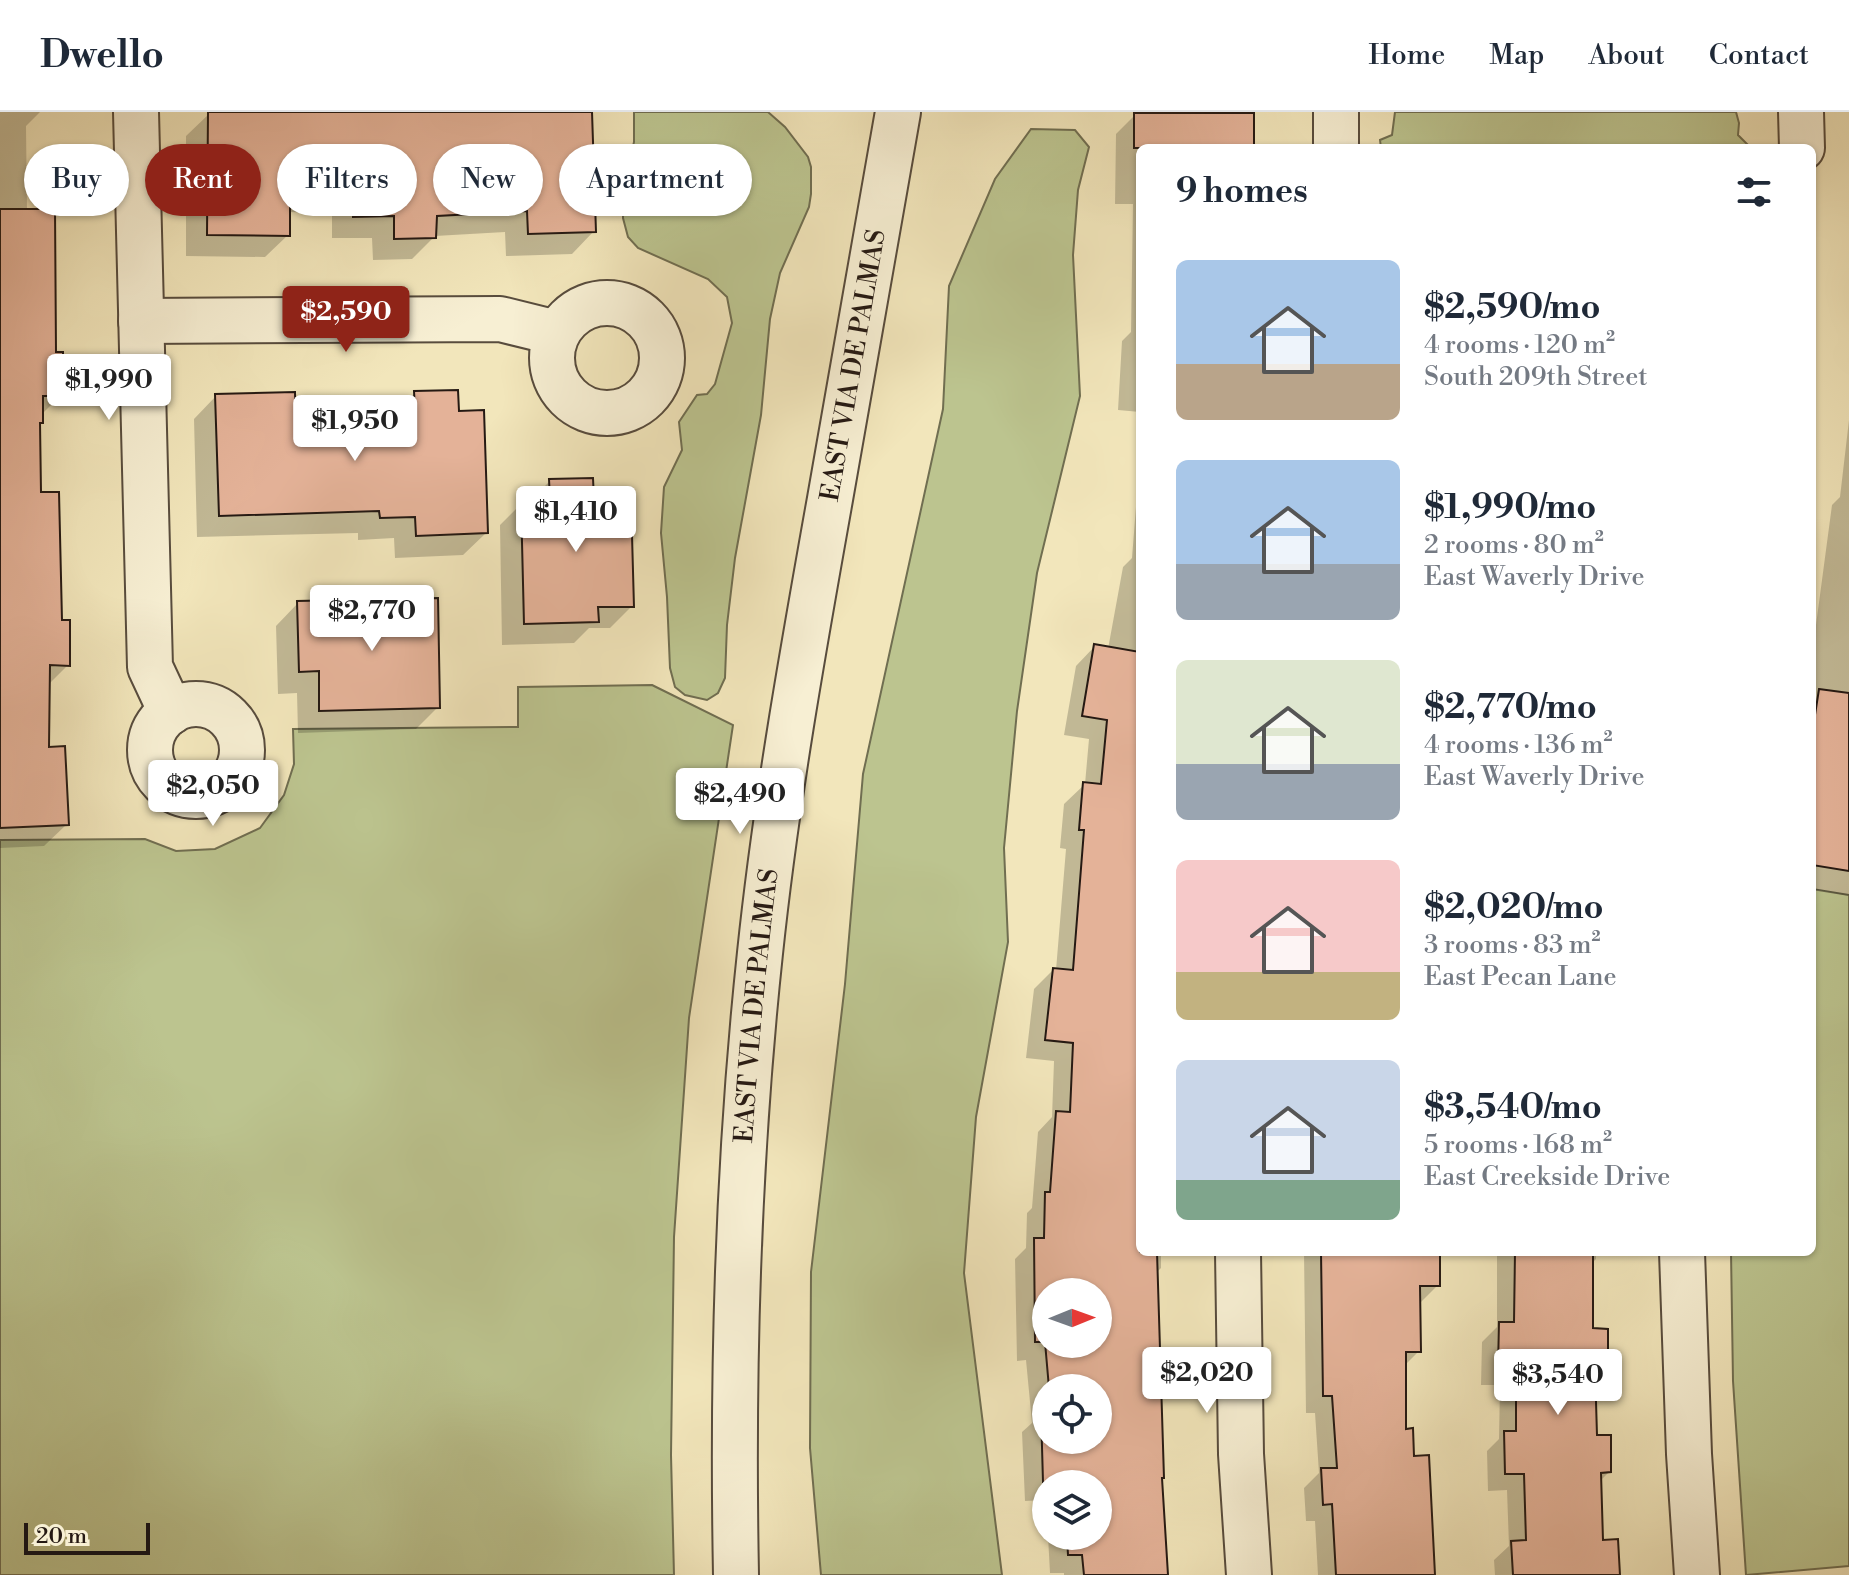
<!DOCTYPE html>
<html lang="en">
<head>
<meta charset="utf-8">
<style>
  :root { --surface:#fff; --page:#f6f6f7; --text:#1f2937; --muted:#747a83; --line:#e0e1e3; --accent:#8f2418 }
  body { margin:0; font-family:"Libre Bodoni",serif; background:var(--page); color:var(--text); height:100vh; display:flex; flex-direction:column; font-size:30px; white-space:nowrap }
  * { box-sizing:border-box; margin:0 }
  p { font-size:26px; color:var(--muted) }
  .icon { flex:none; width:44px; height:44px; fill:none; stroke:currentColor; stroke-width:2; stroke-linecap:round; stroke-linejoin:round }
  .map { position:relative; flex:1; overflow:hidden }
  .side { position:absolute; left:1136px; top:32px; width:680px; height:1112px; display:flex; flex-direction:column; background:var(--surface); border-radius:12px; box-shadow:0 2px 6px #0004 }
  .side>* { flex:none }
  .hud { position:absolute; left:24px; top:32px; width:760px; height:72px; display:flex; gap:16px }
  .needle { width:52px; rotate:89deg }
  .buttons { position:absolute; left:1032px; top:1166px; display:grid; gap:16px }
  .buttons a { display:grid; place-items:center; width:80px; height:80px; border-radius:50%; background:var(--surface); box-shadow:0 2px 6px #0004; font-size:40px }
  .scale { position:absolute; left:24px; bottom:20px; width:126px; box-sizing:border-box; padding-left:8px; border:4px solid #251913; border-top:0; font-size:22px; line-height:28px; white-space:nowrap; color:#251913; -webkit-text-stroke:6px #f7efd3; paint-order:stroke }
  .price { position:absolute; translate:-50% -68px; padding:0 18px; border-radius:8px; background:#fff; color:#222; font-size:26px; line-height:52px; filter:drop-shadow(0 2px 4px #0008) }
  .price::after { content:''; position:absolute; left:50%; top:48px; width:24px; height:18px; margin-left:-12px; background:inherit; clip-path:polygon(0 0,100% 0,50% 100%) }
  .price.current { background:var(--accent); color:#fff }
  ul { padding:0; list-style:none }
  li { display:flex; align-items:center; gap:24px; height:200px; padding:0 40px }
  li span { display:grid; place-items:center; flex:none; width:224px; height:160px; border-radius:12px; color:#555 }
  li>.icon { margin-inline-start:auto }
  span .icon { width:96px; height:96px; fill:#fffc; stroke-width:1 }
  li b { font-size:34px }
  h2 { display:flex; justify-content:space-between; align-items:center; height:96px; padding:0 40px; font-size:34px }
  .tag { padding:0 28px; border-radius:36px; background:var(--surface); box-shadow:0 2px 6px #0004; font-size:28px; line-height:72px }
  .tag.current { background:var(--accent); color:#fff }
  header { display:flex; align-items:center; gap:48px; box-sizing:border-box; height:112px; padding:0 40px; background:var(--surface); border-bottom:2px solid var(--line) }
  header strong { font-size:38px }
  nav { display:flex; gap:44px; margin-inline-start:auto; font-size:28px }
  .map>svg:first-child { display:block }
  .green { fill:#bcc48f; stroke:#706e51; stroke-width:2 }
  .shadow { fill:#0003; fill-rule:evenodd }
  .building { fill:#e4b298; stroke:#251913; stroke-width:2; fill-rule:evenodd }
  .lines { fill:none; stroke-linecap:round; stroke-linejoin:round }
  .minor-casing { stroke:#584c3d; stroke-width:48 }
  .minor { stroke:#f7efd3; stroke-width:44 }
  .labels { text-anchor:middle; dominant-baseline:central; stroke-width:6; stroke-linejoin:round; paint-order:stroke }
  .street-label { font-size:26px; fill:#251913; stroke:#f7efd3 }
</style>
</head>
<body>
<header>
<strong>Dwello</strong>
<nav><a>Home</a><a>Map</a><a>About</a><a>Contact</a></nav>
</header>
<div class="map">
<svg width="1849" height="1463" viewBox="0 0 1849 1463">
  <rect width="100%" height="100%" fill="#f2e6bb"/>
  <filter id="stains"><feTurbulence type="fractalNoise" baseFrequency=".0025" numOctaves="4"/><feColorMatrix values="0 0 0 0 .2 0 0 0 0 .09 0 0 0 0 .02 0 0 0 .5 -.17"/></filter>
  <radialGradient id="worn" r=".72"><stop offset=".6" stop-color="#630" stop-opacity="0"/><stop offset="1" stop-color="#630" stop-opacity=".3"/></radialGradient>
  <!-- green -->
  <path class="green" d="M634,0H768L785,15L808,45L811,55V82L809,95L780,161L770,207L761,303L735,446L727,513L725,566L718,581L707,588L685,583L675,575L670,556L667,485L661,421L664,375L682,338L679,310L697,283L707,282L715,272L732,211L727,185L708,167L638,136L628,125L623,106V76L634,30Z
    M1395,0H1736L1739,11L1738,23L1751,36H1381L1380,28L1392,23Z
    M1031,17L1075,18L1089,35L1078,78L1073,143L1080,284L1037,461L1017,599L1004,736L1008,830L976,1005L964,1161L1002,1463H821L810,1336L811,1160L845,872L863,662L943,297L949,174L995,67Z
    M652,573L733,613L689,906L674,1125L671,1343L674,1463H0V728L145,727L176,739L215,737L260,716L284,683L294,652L293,617L518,615V575Z
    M1812,777L1849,783V1454L1746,1463L1733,1269L1731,1140H1812Z"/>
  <!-- shadow -->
  <path class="shadow" d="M0,0H40L26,14L27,99L61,283L41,303L38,313L39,382L68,553L48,573L47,637L67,712L44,734L0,736Z
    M353,0H590L594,119L572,142L506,144L505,120L435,124L412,147L373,148L372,126H332V101L288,100V123L265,145L186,144V24L209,2Z
    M1135,3L1252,36H1140V300L1118,298L1122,229L1131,220L1133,92H1115L1116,22Z
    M415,281L457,301L486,421L463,443L395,446L394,426L358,428V421L197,425L194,307L216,284L294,324L355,323L377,301H396Z
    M1849,308V784L1812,777V543L1832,393L1840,385Z
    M1140,344V1140H1161V1156L1156,1161L1160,1367L1166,1463H1064V1461H1050L1048,1424H1098V1372H1046V1394V1388L1025,1389L1022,1320L1032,1311L1026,1248L1017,1249L1015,1147L1026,1136L1027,1101L1032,1096L1038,1020L1052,1005L1054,949L1026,946L1034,877L1053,858H1056L1066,737L1060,736L1064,692L1085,672L1089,627L1064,623L1076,554L1095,534L1108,537L1123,455L1132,446ZM1046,1180H1098V1232H1046ZM1046,1276H1098V1328H1046Z
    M550,369L632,494L610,516H589L574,531L502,533L500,413L522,391H528Z
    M298,491L438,595L416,617L298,621L297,581L278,582L276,514Z
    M1304,1140H1438V1173L1420,1191L1419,1239L1404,1254V1319L1412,1346L1433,1463H1318L1315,1409H1306L1304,1376L1319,1361L1315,1301H1306Z
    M1497,1140H1596V1147L1591,1152V1218L1606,1255L1594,1268L1595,1325L1609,1360L1599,1370L1601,1430L1618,1463H1495L1494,1448L1509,1434L1507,1378L1488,1379L1487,1339L1499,1327L1500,1273H1481L1482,1230L1497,1215Z"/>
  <!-- building -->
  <path class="building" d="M208,0H592L596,120L528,122L527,99L437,104L436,126L394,127V104L353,105V79L290,78V124L207,123Z
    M1134,1H1254V36H1134Z
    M0,97H55L56,240H63V284H43V311H40L41,380H59L62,508H70V554L50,553L49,635L65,634L69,713L0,716Z
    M458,278L459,299L484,298L488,421L416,424L415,405L380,406L379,399L219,404L215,282L295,280L296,322L376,321V299L415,298L414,279Z
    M593,366L594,388L631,387L634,495H598L599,510L524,512L521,389L550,388L549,367Z
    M438,486L440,596L319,599V559L299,560L297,489Z
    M1094,532L1140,540V1140H1157L1164,1366H1162L1168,1463H1084L1082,1443H1068L1067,1424H1098V1372L1043,1370L1041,1299H1046V1328H1098V1276H1049L1045,1230H1035L1034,1126H1044L1045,1080H1050L1056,999L1070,1000L1073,931L1045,928L1053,856L1073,858L1084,718H1079L1083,670L1101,672L1107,608L1082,604ZM1046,1180H1098V1232H1046Z
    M1819,577L1849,581V759L1812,753V622Z
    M1321,1140H1440V1174H1420L1421,1240H1406V1317L1413,1316L1414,1344L1429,1343L1435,1463H1336L1332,1392L1323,1393L1321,1356H1337L1332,1284H1323Z
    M1515,1140H1593V1216L1608,1217V1256H1595L1597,1323H1611V1360L1601,1361L1603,1428L1618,1427L1620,1463H1513L1511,1429L1526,1428L1524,1362H1505L1504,1319H1516V1256H1498L1499,1210H1514Z"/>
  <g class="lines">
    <!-- minor casing -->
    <g class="minor-casing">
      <g id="minor">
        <path d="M136,0L150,555L171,600"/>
        <path d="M1336,0V36"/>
        <path d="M1801,0L1802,36"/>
        <circle cx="607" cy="246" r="55"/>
        <path d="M141,209L500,207L557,221"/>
        <circle cx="196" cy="638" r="46"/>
        <path d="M1238,1140L1241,1342L1249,1463"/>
        <path d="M1682,1140L1689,1342L1697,1463"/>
        <path id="s1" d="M736,1463C732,1256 738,1047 760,841C776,689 803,538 830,387C853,258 875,129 898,0"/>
      </g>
    </g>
    <!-- minor -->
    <use href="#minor" class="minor"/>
  </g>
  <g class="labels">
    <!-- street labels -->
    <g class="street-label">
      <text stroke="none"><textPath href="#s1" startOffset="1218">EAST VIA DE PALMAS</textPath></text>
      <text stroke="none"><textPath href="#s1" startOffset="570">EAST VIA DE PALMAS</textPath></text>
    </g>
  </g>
  <rect width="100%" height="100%" filter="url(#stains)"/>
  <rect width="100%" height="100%" fill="url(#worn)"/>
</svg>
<div class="buttons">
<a><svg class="needle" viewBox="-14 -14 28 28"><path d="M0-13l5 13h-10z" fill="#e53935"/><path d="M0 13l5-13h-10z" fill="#747a83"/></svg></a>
<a><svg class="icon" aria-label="locate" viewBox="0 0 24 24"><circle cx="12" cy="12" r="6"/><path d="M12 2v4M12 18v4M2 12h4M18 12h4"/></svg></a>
<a><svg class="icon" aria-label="layers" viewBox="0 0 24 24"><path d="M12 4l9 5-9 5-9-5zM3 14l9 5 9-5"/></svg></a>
</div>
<div class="scale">20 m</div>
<b class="price current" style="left:346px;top:242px">$2,590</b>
<b class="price" style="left:109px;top:310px">$1,990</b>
<b class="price" style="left:355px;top:351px">$1,950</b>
<b class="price" style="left:576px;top:442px">$1,410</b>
<b class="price" style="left:372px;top:541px">$2,770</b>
<b class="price" style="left:213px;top:716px">$2,050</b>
<b class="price" style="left:740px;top:724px">$2,490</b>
<b class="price" style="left:1207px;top:1303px">$2,020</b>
<b class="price" style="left:1558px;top:1305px">$3,540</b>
<div class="hud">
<a class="tag">Buy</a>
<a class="tag current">Rent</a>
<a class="tag">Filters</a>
<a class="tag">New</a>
<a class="tag">Apartment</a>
</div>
<section class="side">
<h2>9 homes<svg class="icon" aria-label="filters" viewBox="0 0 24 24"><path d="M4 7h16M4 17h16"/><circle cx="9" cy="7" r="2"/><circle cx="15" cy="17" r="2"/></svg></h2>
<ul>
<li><span style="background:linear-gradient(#a9c7e8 65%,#b9a48a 0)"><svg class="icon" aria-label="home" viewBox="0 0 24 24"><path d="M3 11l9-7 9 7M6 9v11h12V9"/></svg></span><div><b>$2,590/mo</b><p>4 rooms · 120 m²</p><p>South 209th Street</p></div></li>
<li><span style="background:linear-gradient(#a9c7e8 65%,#9aa5b1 0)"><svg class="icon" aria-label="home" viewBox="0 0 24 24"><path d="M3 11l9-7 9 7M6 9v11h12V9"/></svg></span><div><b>$1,990/mo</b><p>2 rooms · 80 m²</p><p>East Waverly Drive</p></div></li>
<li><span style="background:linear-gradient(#dfe7d0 65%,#9aa5b1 0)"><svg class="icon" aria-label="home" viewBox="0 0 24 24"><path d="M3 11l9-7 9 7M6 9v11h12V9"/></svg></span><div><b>$2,770/mo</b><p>4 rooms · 136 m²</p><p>East Waverly Drive</p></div></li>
<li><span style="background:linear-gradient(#f6c9c9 70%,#c2b280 0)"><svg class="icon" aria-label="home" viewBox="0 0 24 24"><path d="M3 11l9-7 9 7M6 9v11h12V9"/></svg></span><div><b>$2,020/mo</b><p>3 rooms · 83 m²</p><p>East Pecan Lane</p></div></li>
<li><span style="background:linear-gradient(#c9d6e8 75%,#7fa58c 0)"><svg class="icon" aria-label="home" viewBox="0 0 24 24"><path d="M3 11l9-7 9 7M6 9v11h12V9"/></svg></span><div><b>$3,540/mo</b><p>5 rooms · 168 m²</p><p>East Creekside Drive</p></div></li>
</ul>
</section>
</div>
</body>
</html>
